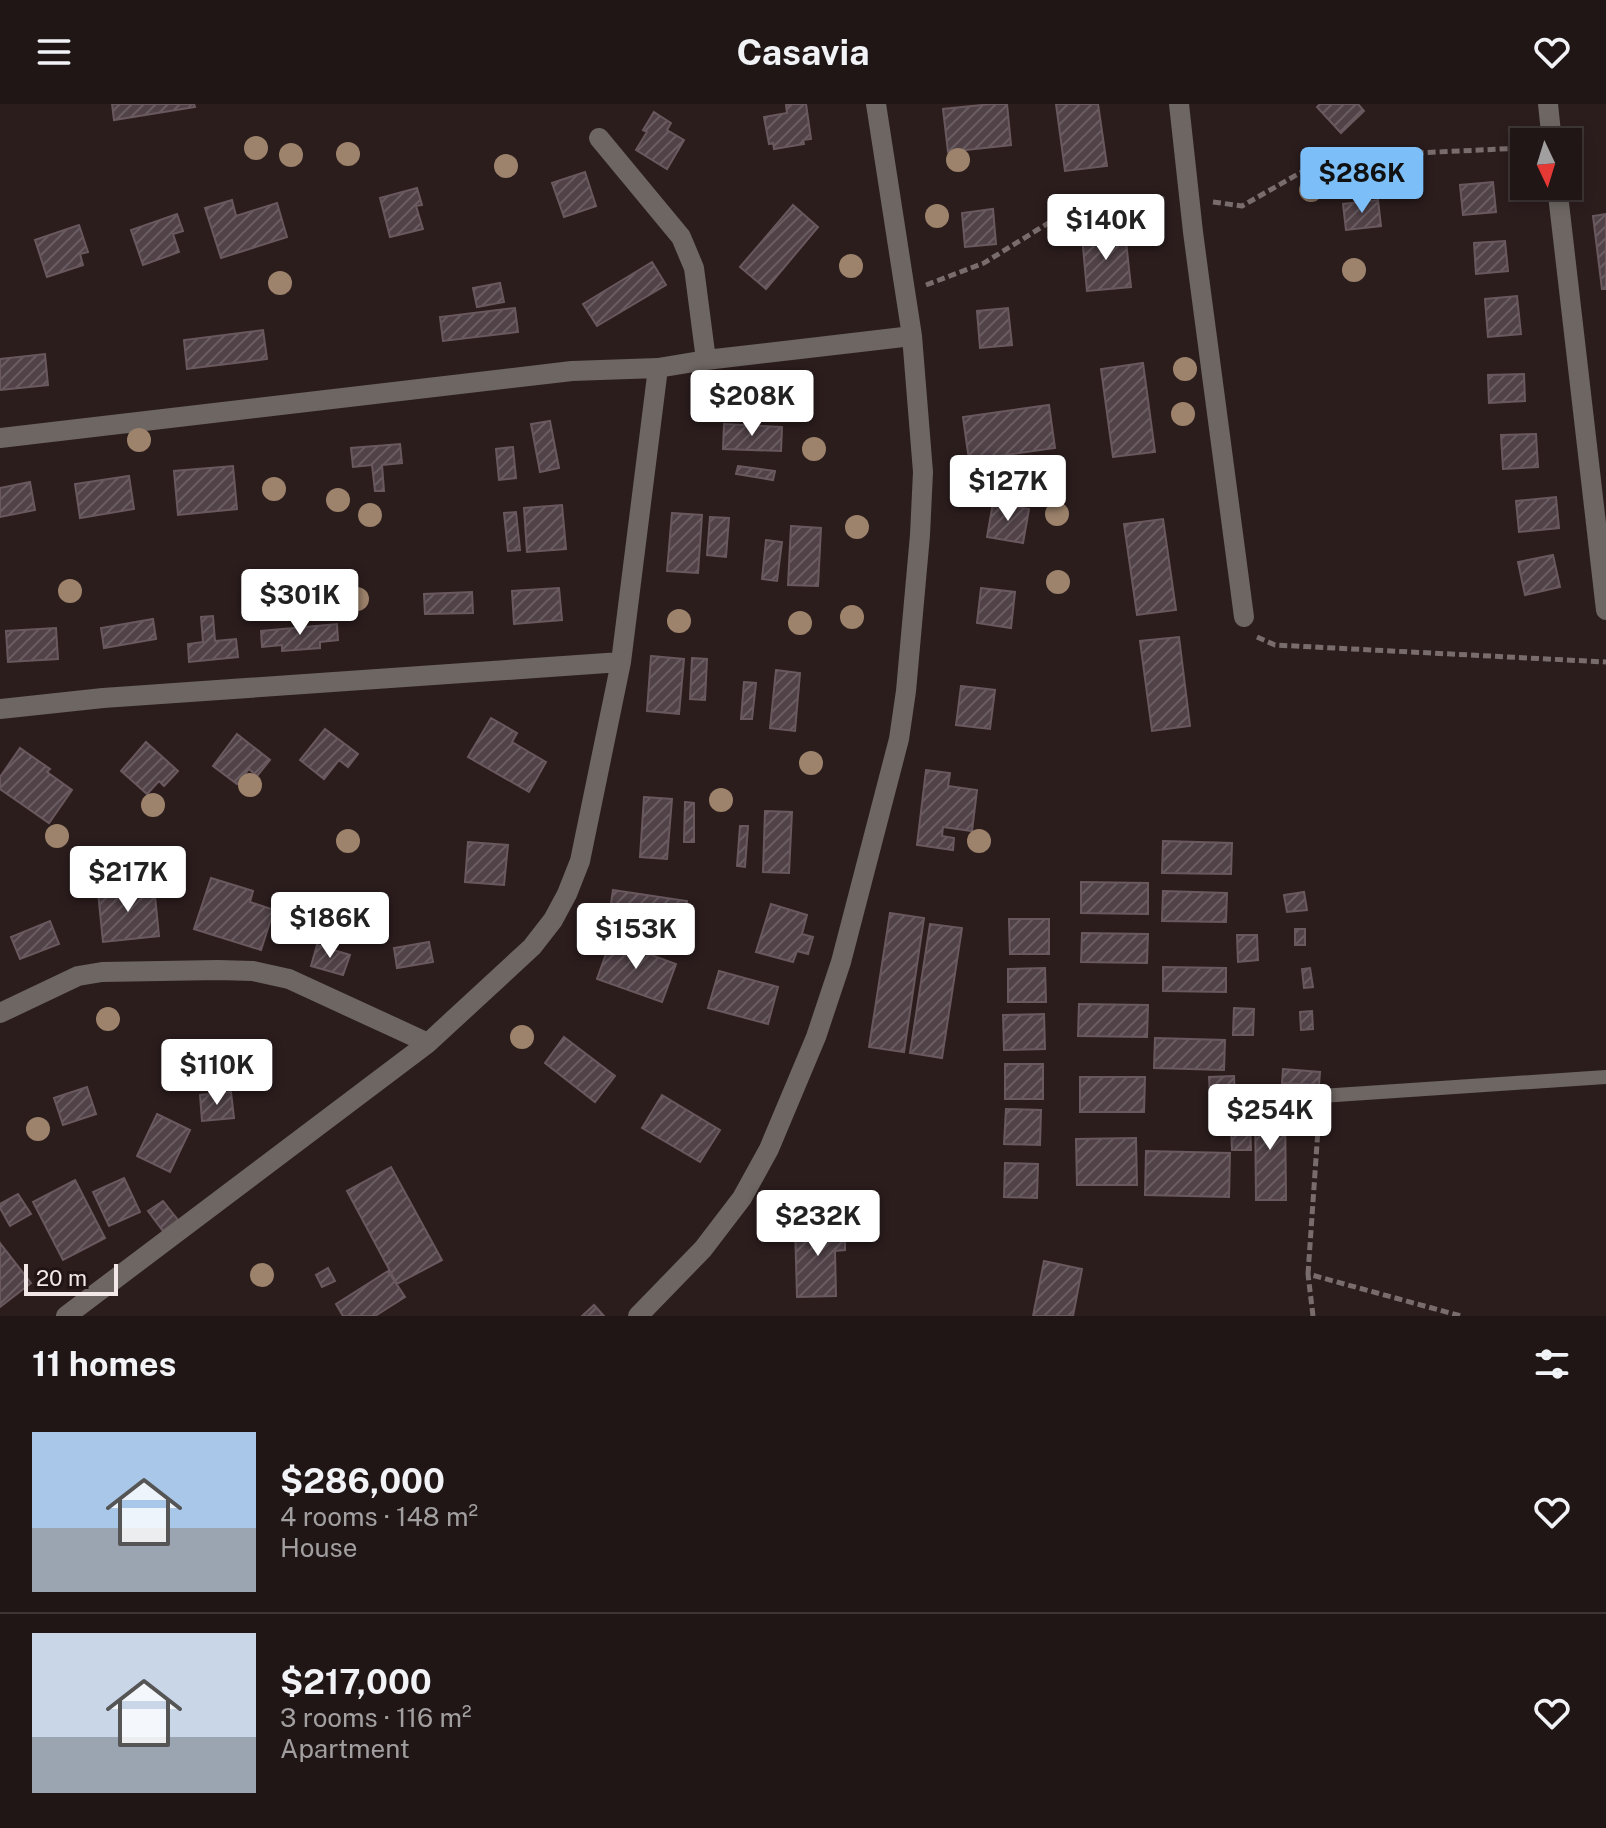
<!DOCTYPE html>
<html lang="en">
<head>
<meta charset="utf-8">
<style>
  :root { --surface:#211616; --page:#291f1f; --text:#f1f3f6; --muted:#a29fa1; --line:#3e3535; --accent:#7bbef8 }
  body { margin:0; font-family:"Public Sans",sans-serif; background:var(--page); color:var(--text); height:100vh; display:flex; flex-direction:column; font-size:30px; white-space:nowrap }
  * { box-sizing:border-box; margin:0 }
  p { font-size:26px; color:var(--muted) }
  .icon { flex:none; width:44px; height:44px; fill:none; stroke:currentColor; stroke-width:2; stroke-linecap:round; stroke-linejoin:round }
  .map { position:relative; height:1212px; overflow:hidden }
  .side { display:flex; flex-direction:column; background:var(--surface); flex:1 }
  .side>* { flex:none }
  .needle { width:52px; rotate:176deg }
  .controls { position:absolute; left:1510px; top:24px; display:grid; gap:16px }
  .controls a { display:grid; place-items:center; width:72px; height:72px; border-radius:0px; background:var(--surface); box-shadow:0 4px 12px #0003,0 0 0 2px var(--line); font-size:40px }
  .scale { position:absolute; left:24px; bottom:20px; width:94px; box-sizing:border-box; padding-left:8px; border:4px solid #f2e8e8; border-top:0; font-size:22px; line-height:28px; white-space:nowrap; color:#f2e8e8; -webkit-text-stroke:6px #221414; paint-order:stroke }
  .price { position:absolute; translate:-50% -68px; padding:0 18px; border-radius:8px; background:#fff; color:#222; font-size:26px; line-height:52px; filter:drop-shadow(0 2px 4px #0008) }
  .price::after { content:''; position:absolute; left:50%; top:48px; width:24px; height:18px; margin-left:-12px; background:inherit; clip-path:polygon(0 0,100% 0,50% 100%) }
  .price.selected { background:var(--accent); color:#111 }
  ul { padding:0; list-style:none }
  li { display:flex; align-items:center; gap:24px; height:200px; padding:0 32px }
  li+li { border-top:2px solid var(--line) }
  li span { display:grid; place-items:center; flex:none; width:224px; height:160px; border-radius:0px; color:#555 }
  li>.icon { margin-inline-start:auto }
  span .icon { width:96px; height:96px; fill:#fffc; stroke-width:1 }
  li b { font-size:34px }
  h2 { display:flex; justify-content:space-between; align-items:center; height:96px; padding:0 32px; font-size:34px }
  header { display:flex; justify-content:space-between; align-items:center; height:104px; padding:0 32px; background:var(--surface); font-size:36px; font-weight:700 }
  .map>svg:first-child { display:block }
  .building { fill:url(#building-hatch); stroke:#69595f; stroke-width:2 }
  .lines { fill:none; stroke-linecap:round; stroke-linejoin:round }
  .path { stroke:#796c6c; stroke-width:5; stroke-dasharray:8 4; stroke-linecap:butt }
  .service { stroke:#6d6663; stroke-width:14 }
  .minor { stroke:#6d6663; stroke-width:20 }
  .tree { fill:#9d836c }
</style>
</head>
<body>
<header><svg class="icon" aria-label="menu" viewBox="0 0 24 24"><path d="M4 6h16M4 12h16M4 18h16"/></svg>Casavia<svg class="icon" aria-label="heart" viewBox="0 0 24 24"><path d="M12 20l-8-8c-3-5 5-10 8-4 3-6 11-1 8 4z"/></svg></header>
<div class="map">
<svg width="1606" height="1212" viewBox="0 0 1606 1212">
  <defs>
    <pattern id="building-hatch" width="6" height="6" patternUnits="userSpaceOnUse" patternTransform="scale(2)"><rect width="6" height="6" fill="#514248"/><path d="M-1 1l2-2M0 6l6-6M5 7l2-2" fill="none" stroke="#6a5d62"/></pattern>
  </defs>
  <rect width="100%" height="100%" fill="#2c1d1d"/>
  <!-- building -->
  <path class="building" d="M112,0H194L195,3L114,16Z
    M794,0H806L811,35L803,36L804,40L774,45L773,39L769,40L764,13L787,9L786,1Z
    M992,0H1007L1011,41L948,48L943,5Z
    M1056,0H1098L1107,62L1065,67Z
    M1320,0H1358L1364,7L1341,29L1317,3Z
    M654,8L671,19L667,26L684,36L667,65L636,46L647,28L643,26Z
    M585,68L596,102L564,113L552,79Z
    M1493,78L1496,108L1463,111L1460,81Z
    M417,84L422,101L416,102L423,125L390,133L380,94Z
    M232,96L236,112L277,99L287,133L221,154L205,104Z
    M1378,96L1381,122L1346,126L1343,100Z
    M793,101L818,123L766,185L740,163Z
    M993,105L996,140L965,143L962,109Z
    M177,110L183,127L173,130L179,148L143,161L131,126Z
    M1606,110V185H1602L1593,112Z
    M79,121L88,148L80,150L83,161L47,173L35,136Z
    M1125,128L1131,183L1087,187L1082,132Z
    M1505,137L1508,167L1476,170L1474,139Z
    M652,158L666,181L597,222L583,200Z
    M500,179L504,198L477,203L473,184Z
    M1517,192L1521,230L1488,233L1485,195Z
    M515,204L518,228L443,237L440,213Z
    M1008,204L1012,241L980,244L977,207Z
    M263,226L267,255L187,265L184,236Z
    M45,250L48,281L0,286V255Z
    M1143,259L1155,348L1113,353L1101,265Z
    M1524,270L1525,297L1489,299L1488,271Z
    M1049,301L1055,344L969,356L963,313Z
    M550,317L559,364L540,368L531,320Z
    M724,320L782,323L781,347L723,345Z
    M1536,330L1538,363L1503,365L1501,331Z
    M400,340L402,359L382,361L384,387H375L372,361L353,363L351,344Z
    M513,343L516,374L499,376L496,345Z
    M233,362L237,405L178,411L174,367Z
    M738,362L775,367L773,376L736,370Z
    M129,372L134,405L80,414L75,380Z
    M30,378L35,406L0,413V384Z
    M1556,393L1559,424L1519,428L1516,397Z
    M993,399L1029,405L1023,439L987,433Z
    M562,401L566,445L527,448L524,404Z
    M516,408L520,446L508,447L504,409Z
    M672,409L702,411L698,469L667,467Z
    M710,413L729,414L726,453L707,451Z
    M1163,415L1176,506L1137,511L1124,420Z
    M791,422L821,424L818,482L788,481Z
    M766,436L782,438L777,477L762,475Z
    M1553,451L1560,483L1525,491L1518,458Z
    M559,484L562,516L514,520L512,487Z
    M981,484L1015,488L1011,524L977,519Z
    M317,485L318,497L276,501V488Z
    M472,488L473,509L425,510L424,490Z
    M213,512L215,537L236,535L238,553L189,558L188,540L203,538L201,513Z
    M153,515L156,535L104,544L101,524Z
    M337,520L338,536L320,538V544L282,547V541L262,543L261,527Z
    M56,524L58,555L8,558L6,527Z
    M1179,533L1190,622L1152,627L1140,537Z
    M651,552L684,555L679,610L647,607Z
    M692,554L707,555L705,596L690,595Z
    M776,566L800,569L795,627L770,624Z
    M744,578L756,579L752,615H741Z
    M961,582L995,586L990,625L956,621Z
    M491,614L517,629L512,638L546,658L529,688L468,653Z
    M325,625L358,650L348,663L339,656L324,675L300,656Z
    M237,630L270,656L257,672L249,665L237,680L213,662Z
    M146,638L178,667L164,682L159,677L147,690L121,667Z
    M20,644L50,665L47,668L72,686L49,719L0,685V673Z
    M926,666L950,669L948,682L977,686L972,727L943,723L942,732L954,734L953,746L917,741Z
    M644,693L672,695L667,755L640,753Z
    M685,698L694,699V738H684Z
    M765,707L792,708L789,769L763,768Z
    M740,722H748L745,763L737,762Z
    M1163,737L1232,739L1231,770L1162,769Z
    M468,738L508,741L504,781L465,778Z
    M211,774L253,787L250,798L274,806L261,846L194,825Z
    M1081,778L1148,779V810L1081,809Z
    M154,782L159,832L103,838L98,788Z
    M613,786L687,797L682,830L608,819Z
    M1163,787L1227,789L1226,818L1162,817Z
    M1304,788L1307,806L1287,808L1284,791Z
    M771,800L807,811L802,830L813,833L808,850L797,847L793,858L756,848Z
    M890,809L924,814L904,948L869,943Z
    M1009,815H1049V850H1010Z
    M50,817L59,840L20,855L11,833Z
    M930,820L962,824L942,954L910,949Z
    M1295,825H1305V841H1295Z
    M1082,829L1148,830L1147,859L1081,858Z
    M1237,831H1257L1258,856L1238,858Z
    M611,836L676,860L662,898L597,875Z
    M429,838L433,858L397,864L394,844Z
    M317,841L350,851L343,871L311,862Z
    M1163,863L1226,864V888L1163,887Z
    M1045,864L1046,898H1008V865Z
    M1310,864L1313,883L1304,884L1302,865Z
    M719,867L778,883L768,920L708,904Z
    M1079,900L1148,901L1147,933L1078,932Z
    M1234,904L1254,905L1253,931H1233Z
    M1312,907L1313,925L1301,926L1300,908Z
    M1044,910L1045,945L1004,946L1003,911Z
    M564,933L615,972L595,998L545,959Z
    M1155,934L1225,936L1224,966L1154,964Z
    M1005,960H1043V995H1005Z
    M234,961L235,973L207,976L206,964Z
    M1283,965L1320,968L1319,981L1282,979Z
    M1234,972L1235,993L1210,994L1209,973Z
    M1080,973H1145L1144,1008H1080Z
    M87,983L96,1010L63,1021L54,994Z
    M231,988L234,1014L202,1017L200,991Z
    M662,991L720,1026L700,1058L642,1024Z
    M1230,998H1249L1251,1046H1232Z
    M1255,1000H1285L1286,1096H1256Z
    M1006,1005L1041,1006L1040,1041L1004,1040Z
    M157,1010L190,1026L170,1068L137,1052Z
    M1136,1034L1137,1081H1077L1076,1035Z
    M1146,1047L1230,1049L1229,1093L1145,1091Z
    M1005,1059L1038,1060L1037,1094L1004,1093Z
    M391,1063L442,1156L397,1180L347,1087Z
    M124,1074L140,1108L109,1122L93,1088Z
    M75,1076L105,1134L63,1156L33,1098Z
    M18,1090L31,1110L10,1122L0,1104V1100Z
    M163,1097L178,1116L163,1127L148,1107Z
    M845,1120V1146L835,1147L836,1192L797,1193L795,1121Z
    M0,1139L31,1179L0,1203Z
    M1044,1157L1082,1165L1073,1212H1033Z
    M328,1164L335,1177L322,1183L316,1171Z
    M388,1167L405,1193L375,1212H343L336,1200Z
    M594,1201L604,1212H582Z"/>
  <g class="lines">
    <!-- path -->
    <path class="path" d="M1213,98L1242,102L1328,53L1524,44
      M926,181L984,159L1084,97L1167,95
      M1257,533L1275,541L1606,558
      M1308,1170L1319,1011
      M1313,1212L1308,1170L1461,1212"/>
    <!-- service -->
    <path class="service" d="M1321,992L1606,973"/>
    <!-- minor -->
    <path class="minor" d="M1179,0L1193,128L1244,513
      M1548,0L1552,38
      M599,34L681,133L694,164L706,256
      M1557,82L1606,506
      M0,334L572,267L658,264
      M0,605L103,594L621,558
      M0,909L78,872L102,868L218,866L253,867L289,875L428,939
      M66,1212L428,939L532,843L553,816L567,790L580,757L621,558L658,264L706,256L912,232L876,0
      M638,1212L703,1145L742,1094L769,1045L816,933L841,858L899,635L906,587L920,431L923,368L912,232"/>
  </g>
  <!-- trees -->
  <g class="tree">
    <circle cx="256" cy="44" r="12"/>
    <circle cx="348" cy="50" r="12"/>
    <circle cx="291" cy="51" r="12"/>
    <circle cx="958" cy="56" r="12"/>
    <circle cx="506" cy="62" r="12"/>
    <circle cx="1311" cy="86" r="12"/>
    <circle cx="937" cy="112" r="12"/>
    <circle cx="851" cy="162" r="12"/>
    <circle cx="1354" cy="166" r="12"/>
    <circle cx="280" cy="179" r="12"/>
    <circle cx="1185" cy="265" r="12"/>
    <circle cx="1183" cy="310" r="12"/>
    <circle cx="139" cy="336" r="12"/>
    <circle cx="814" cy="345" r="12"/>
    <circle cx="274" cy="385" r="12"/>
    <circle cx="338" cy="396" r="12"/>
    <circle cx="1057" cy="410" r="12"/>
    <circle cx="370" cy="411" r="12"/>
    <circle cx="857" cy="423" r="12"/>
    <circle cx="1058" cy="478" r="12"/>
    <circle cx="70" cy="487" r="12"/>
    <circle cx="357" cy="495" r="12"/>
    <circle cx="852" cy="513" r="12"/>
    <circle cx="679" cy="517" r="12"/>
    <circle cx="800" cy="519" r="12"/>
    <circle cx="811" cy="659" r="12"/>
    <circle cx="250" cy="681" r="12"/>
    <circle cx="721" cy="696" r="12"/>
    <circle cx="153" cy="701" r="12"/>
    <circle cx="57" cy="732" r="12"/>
    <circle cx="348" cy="737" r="12"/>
    <circle cx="979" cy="737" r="12"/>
    <circle cx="108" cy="915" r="12"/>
    <circle cx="522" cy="933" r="12"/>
    <circle cx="38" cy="1025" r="12"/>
    <circle cx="262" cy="1171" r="12"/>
  </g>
</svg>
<div class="controls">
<a><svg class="needle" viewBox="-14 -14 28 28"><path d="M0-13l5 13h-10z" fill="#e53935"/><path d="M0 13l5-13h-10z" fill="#a29fa1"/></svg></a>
</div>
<div class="scale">20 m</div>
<b class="price selected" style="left:1362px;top:111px">$286K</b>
<b class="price" style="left:1106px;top:158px">$140K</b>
<b class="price" style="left:752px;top:334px">$208K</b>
<b class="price" style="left:1008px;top:419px">$127K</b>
<b class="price" style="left:300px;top:533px">$301K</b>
<b class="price" style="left:128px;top:810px">$217K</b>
<b class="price" style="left:330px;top:856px">$186K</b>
<b class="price" style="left:636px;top:867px">$153K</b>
<b class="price" style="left:217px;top:1003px">$110K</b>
<b class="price" style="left:1270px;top:1048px">$254K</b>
<b class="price" style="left:818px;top:1154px">$232K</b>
</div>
<section class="side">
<h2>11 homes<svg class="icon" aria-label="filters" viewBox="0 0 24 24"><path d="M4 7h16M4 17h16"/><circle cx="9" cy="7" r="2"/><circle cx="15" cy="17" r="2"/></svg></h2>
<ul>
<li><span style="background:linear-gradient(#a9c7e8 60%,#9aa5b1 0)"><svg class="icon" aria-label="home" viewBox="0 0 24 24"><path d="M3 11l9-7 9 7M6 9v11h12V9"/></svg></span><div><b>$286,000</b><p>4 rooms · 148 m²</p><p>House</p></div><svg class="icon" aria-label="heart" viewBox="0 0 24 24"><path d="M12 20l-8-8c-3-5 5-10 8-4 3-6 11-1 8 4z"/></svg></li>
<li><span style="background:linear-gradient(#c9d6e8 65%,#9aa5b1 0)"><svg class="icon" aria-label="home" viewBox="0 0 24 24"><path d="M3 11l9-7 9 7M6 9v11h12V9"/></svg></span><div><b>$217,000</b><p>3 rooms · 116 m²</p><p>Apartment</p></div><svg class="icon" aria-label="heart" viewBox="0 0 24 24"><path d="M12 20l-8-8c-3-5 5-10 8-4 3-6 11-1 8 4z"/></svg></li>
</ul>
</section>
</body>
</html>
